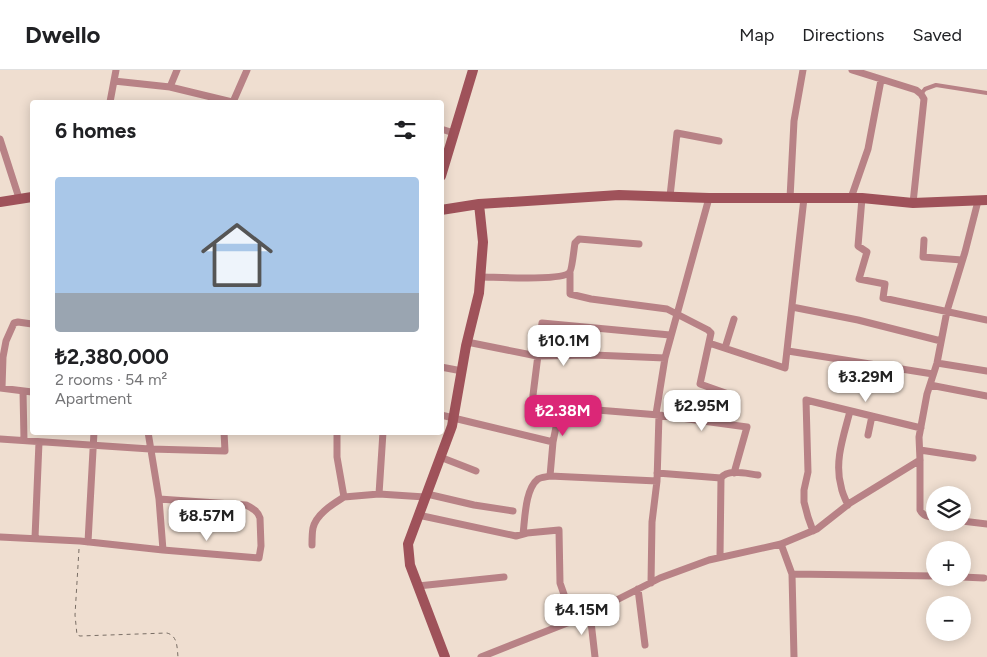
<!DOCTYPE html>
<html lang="en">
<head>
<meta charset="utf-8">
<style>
  :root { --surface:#fff; --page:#f6f6f6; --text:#202124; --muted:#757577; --line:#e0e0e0; --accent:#db2777 }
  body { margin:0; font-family:Figtree,sans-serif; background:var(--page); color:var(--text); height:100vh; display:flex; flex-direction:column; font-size:19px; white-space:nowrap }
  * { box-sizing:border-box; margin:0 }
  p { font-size:16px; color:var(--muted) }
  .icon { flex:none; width:28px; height:28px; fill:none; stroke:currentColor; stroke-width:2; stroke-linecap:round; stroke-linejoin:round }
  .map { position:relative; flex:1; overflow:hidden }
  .sheet { position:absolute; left:30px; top:30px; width:414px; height:335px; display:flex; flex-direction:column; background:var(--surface); border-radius:5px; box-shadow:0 2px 12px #0003 }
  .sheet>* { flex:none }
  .fabs { position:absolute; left:926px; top:416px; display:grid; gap:10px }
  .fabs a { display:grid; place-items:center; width:45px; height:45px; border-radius:50%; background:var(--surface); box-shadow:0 2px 12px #0003; font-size:25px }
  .price { position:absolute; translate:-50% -42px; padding:0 11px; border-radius:10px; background:#fff; color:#222; font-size:16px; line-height:32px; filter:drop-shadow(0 1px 2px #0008) }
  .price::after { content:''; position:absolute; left:50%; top:30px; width:15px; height:11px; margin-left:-8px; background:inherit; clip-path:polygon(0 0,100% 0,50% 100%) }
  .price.current { background:var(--accent); color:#fff }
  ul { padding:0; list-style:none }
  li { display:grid; align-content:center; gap:10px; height:265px; padding:0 25px }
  li span { display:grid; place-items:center; height:155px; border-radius:5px; color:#555 }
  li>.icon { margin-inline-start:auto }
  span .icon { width:90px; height:90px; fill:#fffc; stroke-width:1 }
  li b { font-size:21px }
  h2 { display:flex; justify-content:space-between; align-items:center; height:60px; padding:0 25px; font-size:21px }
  header { display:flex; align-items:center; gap:30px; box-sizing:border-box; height:70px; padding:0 25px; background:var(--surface); border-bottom:1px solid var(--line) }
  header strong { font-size:24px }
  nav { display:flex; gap:28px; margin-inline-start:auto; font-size:18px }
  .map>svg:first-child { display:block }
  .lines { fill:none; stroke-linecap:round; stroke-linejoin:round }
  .path { stroke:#796e65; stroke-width:1; stroke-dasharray:4 4; stroke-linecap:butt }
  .lane { stroke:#b88286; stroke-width:4 }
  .street { stroke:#b88286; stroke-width:7 }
  .secondary { stroke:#9f525a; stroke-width:10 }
</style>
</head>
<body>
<header>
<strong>Dwello</strong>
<nav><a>Map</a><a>Directions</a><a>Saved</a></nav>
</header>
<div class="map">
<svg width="987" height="587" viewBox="0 0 987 587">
  <rect width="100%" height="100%" fill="#efded0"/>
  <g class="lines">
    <!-- path -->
    <path class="path" d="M79,479L75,545L77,565L80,566L167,563C178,566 177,578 178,587"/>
    <!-- lane -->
    <path class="lane" d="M921,24L925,19L936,15L987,23"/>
    <!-- street -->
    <path class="street" d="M852,0L916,20L921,24L924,29L913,133
      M114,11L170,17L232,32
      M170,17L177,0
      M110,32L116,0
      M233,32L247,0
      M441,59L454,63
      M0,69L19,128
      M670,126L677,63L719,71
      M790,128L794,51L803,0
      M851,128L868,79L881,10
      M862,128L858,176L867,182L859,209L885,214L883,228L987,250
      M924,170L923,187L962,190
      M570,203V224L591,229L667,239L708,260L711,263L700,314L734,326
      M480,207C495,207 560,211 569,203C572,201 574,178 575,173L579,169L639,174
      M792,237L858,250L941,271
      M467,272L537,286L593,285L665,288
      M709,273L785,298L804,128
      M725,278L734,249
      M788,281L933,304
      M937,293L987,301
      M441,297L462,301
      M930,315L987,326
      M0,318L32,322
      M2,318L3,287L6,271L14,253L18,252L32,254
      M23,321L24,370
      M560,337L537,336L533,333V325L542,253L670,265
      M656,344L665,288L709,128
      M441,345L553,372L550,406C547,407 541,407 538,409C525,419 525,449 523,464
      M659,345L747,357L734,403
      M868,365L872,346
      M0,369L150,379L225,381L224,362
      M553,372L560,337L659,345L657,411L652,452L651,513
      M920,380L973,388
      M440,387L476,401
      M657,403L721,408C729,398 747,404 758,405
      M550,406L657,411
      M379,424L383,362
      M427,424L474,435L513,441
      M344,427L379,424L425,427
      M159,429L246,435C252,438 258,441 260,448L261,476L259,488L163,480
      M848,435C845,429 842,423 841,416C834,391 844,365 850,341
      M418,445L516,466L527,463L559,460L560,513L573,550
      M935,447C928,447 923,446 920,440V390L919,367L927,324L937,293L947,241L965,182L978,131
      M962,451L987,454
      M813,461L808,447L804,432V420L808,402L806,330L921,358
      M0,467L80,471L163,480L159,429L148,362
      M35,468L39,372
      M88,472L94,362
      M781,474L792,504L794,587
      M312,475C312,469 312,463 313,458C316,444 333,434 344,427L337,387V362
      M720,487L721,408
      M792,504L935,506
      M962,507L984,508
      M418,516L504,507
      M638,519L645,575
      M590,543L595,587
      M481,587L585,546L660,508L709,490L781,474L817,459L850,433L920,390"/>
    <!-- secondary -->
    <path class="secondary" d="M441,106L473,0
      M0,132L32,127
      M441,140L479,134L619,125L709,128H862L913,133L987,130
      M445,587L410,495L408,474L452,356L466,276L479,223L483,172L479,134"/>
  </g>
</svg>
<div class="fabs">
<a><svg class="icon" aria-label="layers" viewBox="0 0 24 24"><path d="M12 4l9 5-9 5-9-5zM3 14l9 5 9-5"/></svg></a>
<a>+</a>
<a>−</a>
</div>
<b class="price" style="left:564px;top:297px">₺10.1M</b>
<b class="price" style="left:866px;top:333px">₺3.29M</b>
<b class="price" style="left:702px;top:362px">₺2.95M</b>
<b class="price current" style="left:563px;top:367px">₺2.38M</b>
<b class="price" style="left:207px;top:472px">₺8.57M</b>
<b class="price" style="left:582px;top:566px">₺4.15M</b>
<section class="sheet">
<h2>6 homes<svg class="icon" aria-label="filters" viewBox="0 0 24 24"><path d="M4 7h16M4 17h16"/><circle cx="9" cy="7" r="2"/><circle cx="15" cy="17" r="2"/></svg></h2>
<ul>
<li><span style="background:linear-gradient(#a9c7e8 75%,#9aa5b1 0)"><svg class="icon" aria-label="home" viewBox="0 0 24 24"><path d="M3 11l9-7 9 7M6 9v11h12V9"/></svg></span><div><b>₺2,380,000</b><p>2 rooms · 54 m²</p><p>Apartment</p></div></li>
</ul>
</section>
</div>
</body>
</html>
